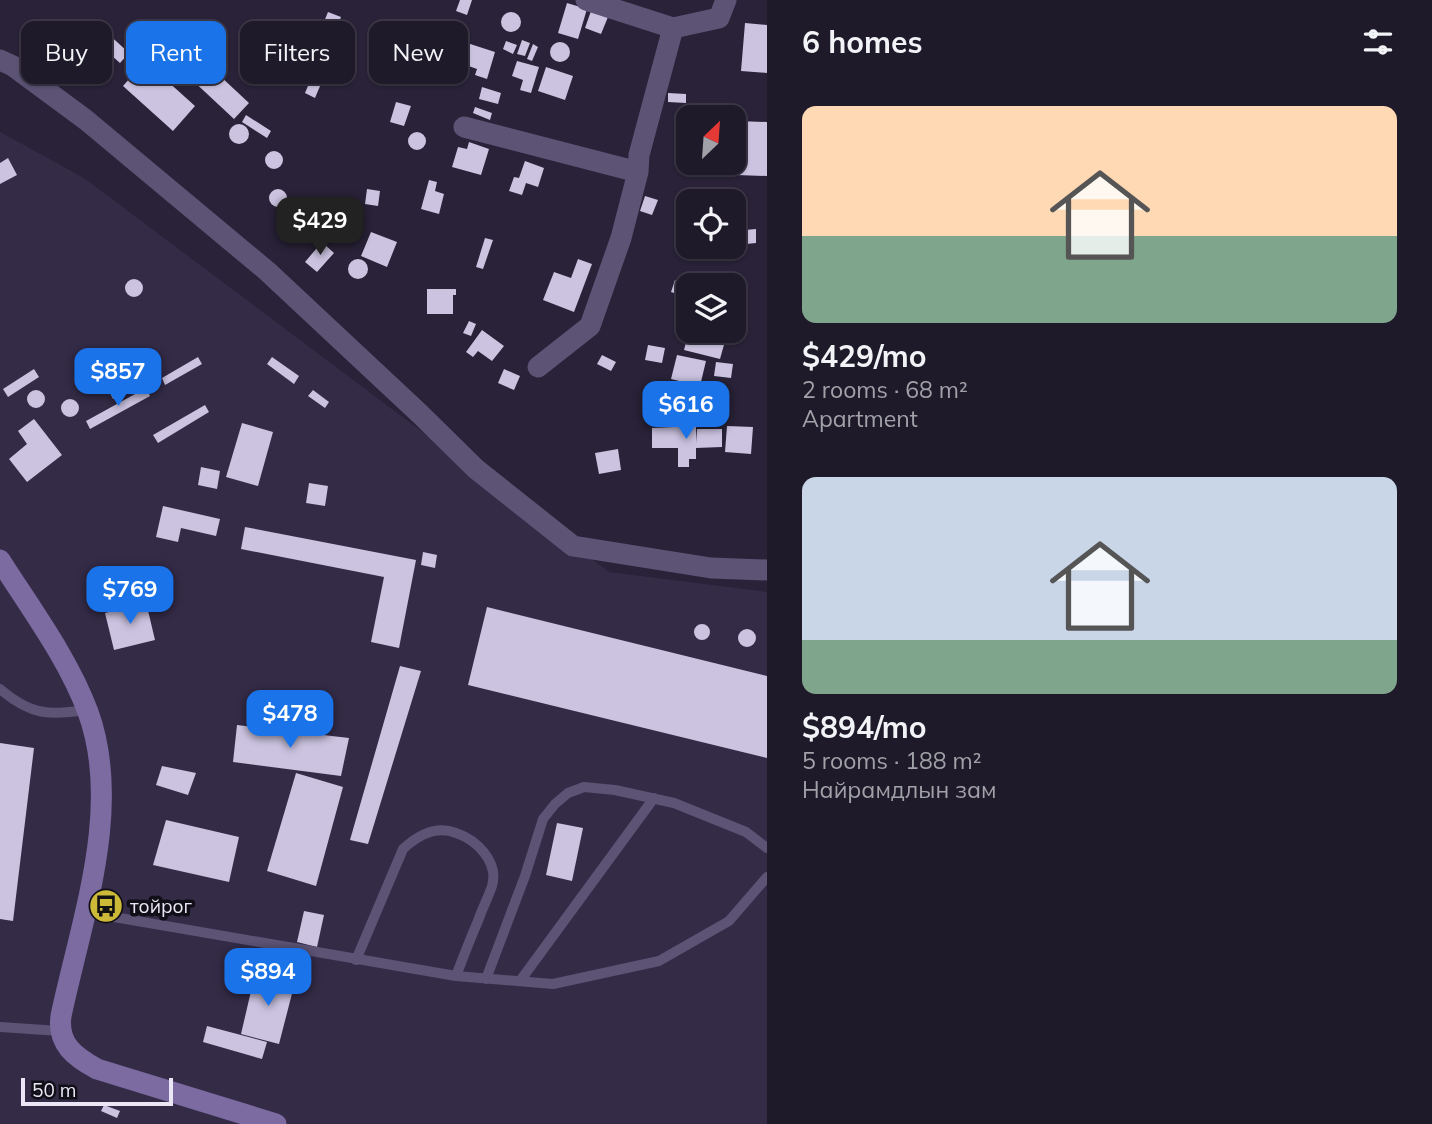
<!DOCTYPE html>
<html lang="en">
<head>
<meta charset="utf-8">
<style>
  :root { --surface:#1f1a2a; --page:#272332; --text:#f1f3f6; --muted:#a1a1a8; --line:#3c3847; --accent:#1a73e8 }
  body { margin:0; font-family:Mulish,sans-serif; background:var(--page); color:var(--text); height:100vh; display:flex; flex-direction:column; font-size:26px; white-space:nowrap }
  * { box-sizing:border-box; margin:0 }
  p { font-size:23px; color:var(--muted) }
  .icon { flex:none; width:38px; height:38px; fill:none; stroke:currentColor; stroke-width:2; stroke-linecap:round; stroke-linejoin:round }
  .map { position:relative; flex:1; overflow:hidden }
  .details { display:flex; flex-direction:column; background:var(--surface); width:665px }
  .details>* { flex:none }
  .hud { position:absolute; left:21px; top:21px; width:640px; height:63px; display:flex; gap:14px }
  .needle { width:46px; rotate:25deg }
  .tools { position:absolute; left:676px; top:105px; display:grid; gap:14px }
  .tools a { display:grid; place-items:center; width:70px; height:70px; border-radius:14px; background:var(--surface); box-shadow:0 2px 5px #0004,0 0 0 2px var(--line); font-size:35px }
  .scale { position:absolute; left:21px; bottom:18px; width:152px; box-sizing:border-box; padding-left:7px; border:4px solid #eae6f5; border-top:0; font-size:19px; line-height:24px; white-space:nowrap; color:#eae6f5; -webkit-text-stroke:5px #100e17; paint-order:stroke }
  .price { position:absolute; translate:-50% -60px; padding:0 16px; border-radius:14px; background:var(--accent); color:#fff; font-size:23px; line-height:46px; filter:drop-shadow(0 2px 4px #0008) }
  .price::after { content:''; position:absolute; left:50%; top:42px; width:21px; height:16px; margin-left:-10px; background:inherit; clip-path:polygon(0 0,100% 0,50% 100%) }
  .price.current { background:#222; color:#fff }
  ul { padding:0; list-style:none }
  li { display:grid; align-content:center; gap:14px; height:371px; padding:0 35px }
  li span { display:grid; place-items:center; height:217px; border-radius:14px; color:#555 }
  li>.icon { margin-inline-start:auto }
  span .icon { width:126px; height:126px; fill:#fffc; stroke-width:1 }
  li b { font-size:30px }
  h2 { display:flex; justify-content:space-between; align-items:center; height:84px; padding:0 35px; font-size:30px }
  .pill { padding:0 24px; border-radius:14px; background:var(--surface); box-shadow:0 2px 5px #0004,0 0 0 2px var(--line); font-size:24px; line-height:63px }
  .pill.current { background:var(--accent); color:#fff }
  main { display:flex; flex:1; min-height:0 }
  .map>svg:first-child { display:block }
  .built { fill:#342b47 }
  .building { fill:#cbc3e0 }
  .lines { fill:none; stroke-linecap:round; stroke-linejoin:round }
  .lane { stroke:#5c5375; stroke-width:10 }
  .street { stroke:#5c5375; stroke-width:21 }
  .secondary { stroke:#7b6ba1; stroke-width:21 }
  .labels { text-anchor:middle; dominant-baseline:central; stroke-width:7; stroke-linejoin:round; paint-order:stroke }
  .poi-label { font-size:19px; fill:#eae6f5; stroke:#100e17; text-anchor:start }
</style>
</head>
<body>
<main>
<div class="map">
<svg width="767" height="1124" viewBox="0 0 767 1124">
  <rect width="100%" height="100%" fill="#292238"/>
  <!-- built -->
  <path class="built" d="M0,132L84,178L609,572L767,592V1124H0Z"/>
  <!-- building -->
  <path class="building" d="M460,0H472L467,15L456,11Z
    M567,3L587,9L578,39L558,33Z
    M591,11L608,17L601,34L585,28Z
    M328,12L341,17L334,34L321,29Z
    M501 22a10 10 0 1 1 20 0a10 10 0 1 1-20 0Z
    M92,19L129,53L120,63L103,48L98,54L77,35Z
    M402,20L410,22L406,41L398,39Z
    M167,23L156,43L145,28Z
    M745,23L767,25V73L741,71Z
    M416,26L443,34L436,62L427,59L425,66L417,64L419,54L409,51Z
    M172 45a8 8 0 1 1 16 0a8 8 0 1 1-16 0Z
    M522,40L530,43L525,56L517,54Z
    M506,41L517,45L513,54L503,49Z
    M550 52a10 10 0 1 1 20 0a10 10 0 1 1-20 0Z
    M464,42L495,52L487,79L475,75L477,69L457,62Z
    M533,44L538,47L532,61L527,59Z
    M270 64a10 10 0 1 1 20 0a10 10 0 1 1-20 0Z
    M305,57L328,67L315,98L305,93L310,81L302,78L305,71L300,69Z
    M145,61L195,106L173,131L123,86Z
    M204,61L249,103L234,119L189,77Z
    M517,61L539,67L531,93L520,90L523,80L512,76Z
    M546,67L573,76L565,100L538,91Z
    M482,87L501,93L498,104L479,99Z
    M668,93L686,94V103L668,102Z
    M396,102L411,106L404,126L390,122Z
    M475,107L492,113L490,120L473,113Z
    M246,115L271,131L267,138L242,122Z
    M738,121L767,122V176L736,175Z
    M229 134a10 10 0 1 1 20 0a10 10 0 1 1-20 0Z
    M408 141a9 9 0 1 1 18 0a9 9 0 1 1-18 0Z
    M469,142L489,149L481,175L452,167L458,147L467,149Z
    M265 160a9 9 0 1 1 18 0a9 9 0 1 1-18 0Z
    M8,158L17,175L0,184V163Z
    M525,161L544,168L538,187L526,183L522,195L509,191L514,177L519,178Z
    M429,180L437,182L435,191L444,194L439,214L421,209Z
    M367,189L380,191L378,206L365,204Z
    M269 198a9 9 0 1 1 18 0a9 9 0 1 1-18 0Z
    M645,196L658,200L652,215L640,211Z
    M756,229V243L746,244L745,230Z
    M371,232L397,242L387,267L361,256Z
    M485,238L493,240L483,269L476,267Z
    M322,242L334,253L317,272L305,262Z
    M578,259L592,264L574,312L543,300L554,272L571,278Z
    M348 269a10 10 0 1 1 20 0a10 10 0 1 1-20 0Z
    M125 288a9 9 0 1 1 18 0a9 9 0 1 1-18 0Z
    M675,280L688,285V306L681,304L683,296L671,292Z
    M427,289H456V295H453V314H427Z
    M739,312L745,315L748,324L742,331H736L733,330V314Z
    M681,319L687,321L684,338L677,337Z
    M469,321L476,324L471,336L463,333Z
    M482,330L504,346L492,361L478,351L473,357L466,352Z
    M689,331H715L727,334L720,359L684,350Z
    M648,345L665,348L662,363L645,360Z
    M602,355L616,362L611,371L597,364Z
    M677,355L706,361L700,386L671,379Z
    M198,357L202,364L165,385L162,378Z
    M272,357L299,376L294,384L267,364Z
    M716,362L733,364L731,378L714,376Z
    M149,363L156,378L113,399L105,383Z
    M34,369L39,377L8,397L3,389Z
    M504,369L520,376L514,390L498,383Z
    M146,388L150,396L90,429L86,421Z
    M27 399a9 9 0 1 1 18 0a9 9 0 1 1-18 0Z
    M313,390L329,402L325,408L308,396Z
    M61 408a9 9 0 1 1 18 0a9 9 0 1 1-18 0Z
    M205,405L209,412L158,443L153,435Z
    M34,419L62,455L27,482L9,459L27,444L18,431Z
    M242,423L273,432L258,486L226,477Z
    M696,426V443L697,429H722V447L696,448V459H689V467H678V448H652V428Z
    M727,426L753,427L751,454L725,452Z
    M618,449L621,470L599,474L595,453Z
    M201,467L220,471L217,489L198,485Z
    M309,483L328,486L325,506L306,503Z
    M163,506L220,519L216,536L181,528L178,542L156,537Z
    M245,527L416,560L399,648L371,642L384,577L241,549Z
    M423,552L437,555L435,568L421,565Z
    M146,602L155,640L114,650L105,613Z
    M487,607L767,676V758L468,685Z
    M694 632a8 8 0 1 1 16 0a8 8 0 1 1-16 0Z
    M738 638a9 9 0 1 1 18 0a9 9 0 1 1-18 0Z
    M400,666L421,671L368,844L350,840Z
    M237,725L349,738L341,776L233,762Z
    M0,743L34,748L13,921L0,919Z
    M162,766L196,773L188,795L156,785Z
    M296,773L343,787L316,886L267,871Z
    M166,820L239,837L229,882L153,865Z
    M557,823L583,828L572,881L546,875Z
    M304,911L324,915L317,947L297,942Z
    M255,974L295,982L279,1044L241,1034Z
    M207,1026L267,1042L262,1059L203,1042Z
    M104,1105L120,1111L117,1118L101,1111Z"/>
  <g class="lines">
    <!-- lane -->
    <path class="lane" d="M0,689C32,716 48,715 87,710
      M85,912L456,976L553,984L659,961L729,921L767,877
      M356,960L403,849C417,836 436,825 456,833C477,840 499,862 492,886C488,898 482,909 478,921C470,939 463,958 456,976
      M486,979L525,876L543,819L555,804L568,793L584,787L615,790L674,803L746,832L767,848
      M520,981L654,798
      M0,1027L60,1031"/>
    <!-- street -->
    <path class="street" d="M586,0L673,28
      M0,60L13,66L86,120L267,271L420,414L476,469L573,546L711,568L767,570
      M464,127L638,172
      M538,367L590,326L621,238L638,172L639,155L673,28L719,18L726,0"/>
    <!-- secondary -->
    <path class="secondary" d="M0,560C31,609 68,658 88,712C123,808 81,921 61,1016C57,1044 75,1057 97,1069L276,1124"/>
  </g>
  <!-- icons -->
  <defs>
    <g id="bus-disc" transform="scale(1.75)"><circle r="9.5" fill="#cdb938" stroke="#100e17"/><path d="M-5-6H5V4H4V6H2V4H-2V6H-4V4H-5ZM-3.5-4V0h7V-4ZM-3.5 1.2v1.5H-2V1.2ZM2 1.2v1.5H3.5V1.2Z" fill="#111"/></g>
  </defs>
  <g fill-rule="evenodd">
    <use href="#bus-disc" x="106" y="906"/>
  </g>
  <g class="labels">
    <!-- poi labels -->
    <g class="poi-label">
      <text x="130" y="906">тойрог</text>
    </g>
  </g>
</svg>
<div class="tools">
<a><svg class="needle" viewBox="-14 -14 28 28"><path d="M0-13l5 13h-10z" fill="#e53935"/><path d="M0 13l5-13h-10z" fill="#a1a1a8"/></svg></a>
<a><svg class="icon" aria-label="locate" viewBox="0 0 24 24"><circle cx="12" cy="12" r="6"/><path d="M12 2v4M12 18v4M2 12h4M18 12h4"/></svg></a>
<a><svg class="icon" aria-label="layers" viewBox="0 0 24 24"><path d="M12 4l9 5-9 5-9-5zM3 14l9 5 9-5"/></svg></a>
</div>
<div class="scale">50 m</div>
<b class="price current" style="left:320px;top:257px">$429</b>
<b class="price" style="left:118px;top:408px">$857</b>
<b class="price" style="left:686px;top:441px">$616</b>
<b class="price" style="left:130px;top:626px">$769</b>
<b class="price" style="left:290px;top:750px">$478</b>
<b class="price" style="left:268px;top:1008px">$894</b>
<div class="hud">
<a class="pill">Buy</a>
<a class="pill current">Rent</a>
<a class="pill">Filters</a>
<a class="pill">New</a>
</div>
</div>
<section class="details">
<h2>6 homes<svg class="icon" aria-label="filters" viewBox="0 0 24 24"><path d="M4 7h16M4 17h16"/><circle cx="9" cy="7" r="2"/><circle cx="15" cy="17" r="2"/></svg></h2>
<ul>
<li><span style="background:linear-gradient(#ffd9b3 60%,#7fa58c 0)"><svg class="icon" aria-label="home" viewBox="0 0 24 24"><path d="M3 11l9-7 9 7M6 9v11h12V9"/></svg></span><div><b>$429/mo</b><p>2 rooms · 68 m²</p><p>Apartment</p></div></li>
<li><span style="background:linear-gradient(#c9d6e8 75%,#7fa58c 0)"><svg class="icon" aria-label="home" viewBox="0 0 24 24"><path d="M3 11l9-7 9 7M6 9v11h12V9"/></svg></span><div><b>$894/mo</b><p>5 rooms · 188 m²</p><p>Найрамдлын зам</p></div></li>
</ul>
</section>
</main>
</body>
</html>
